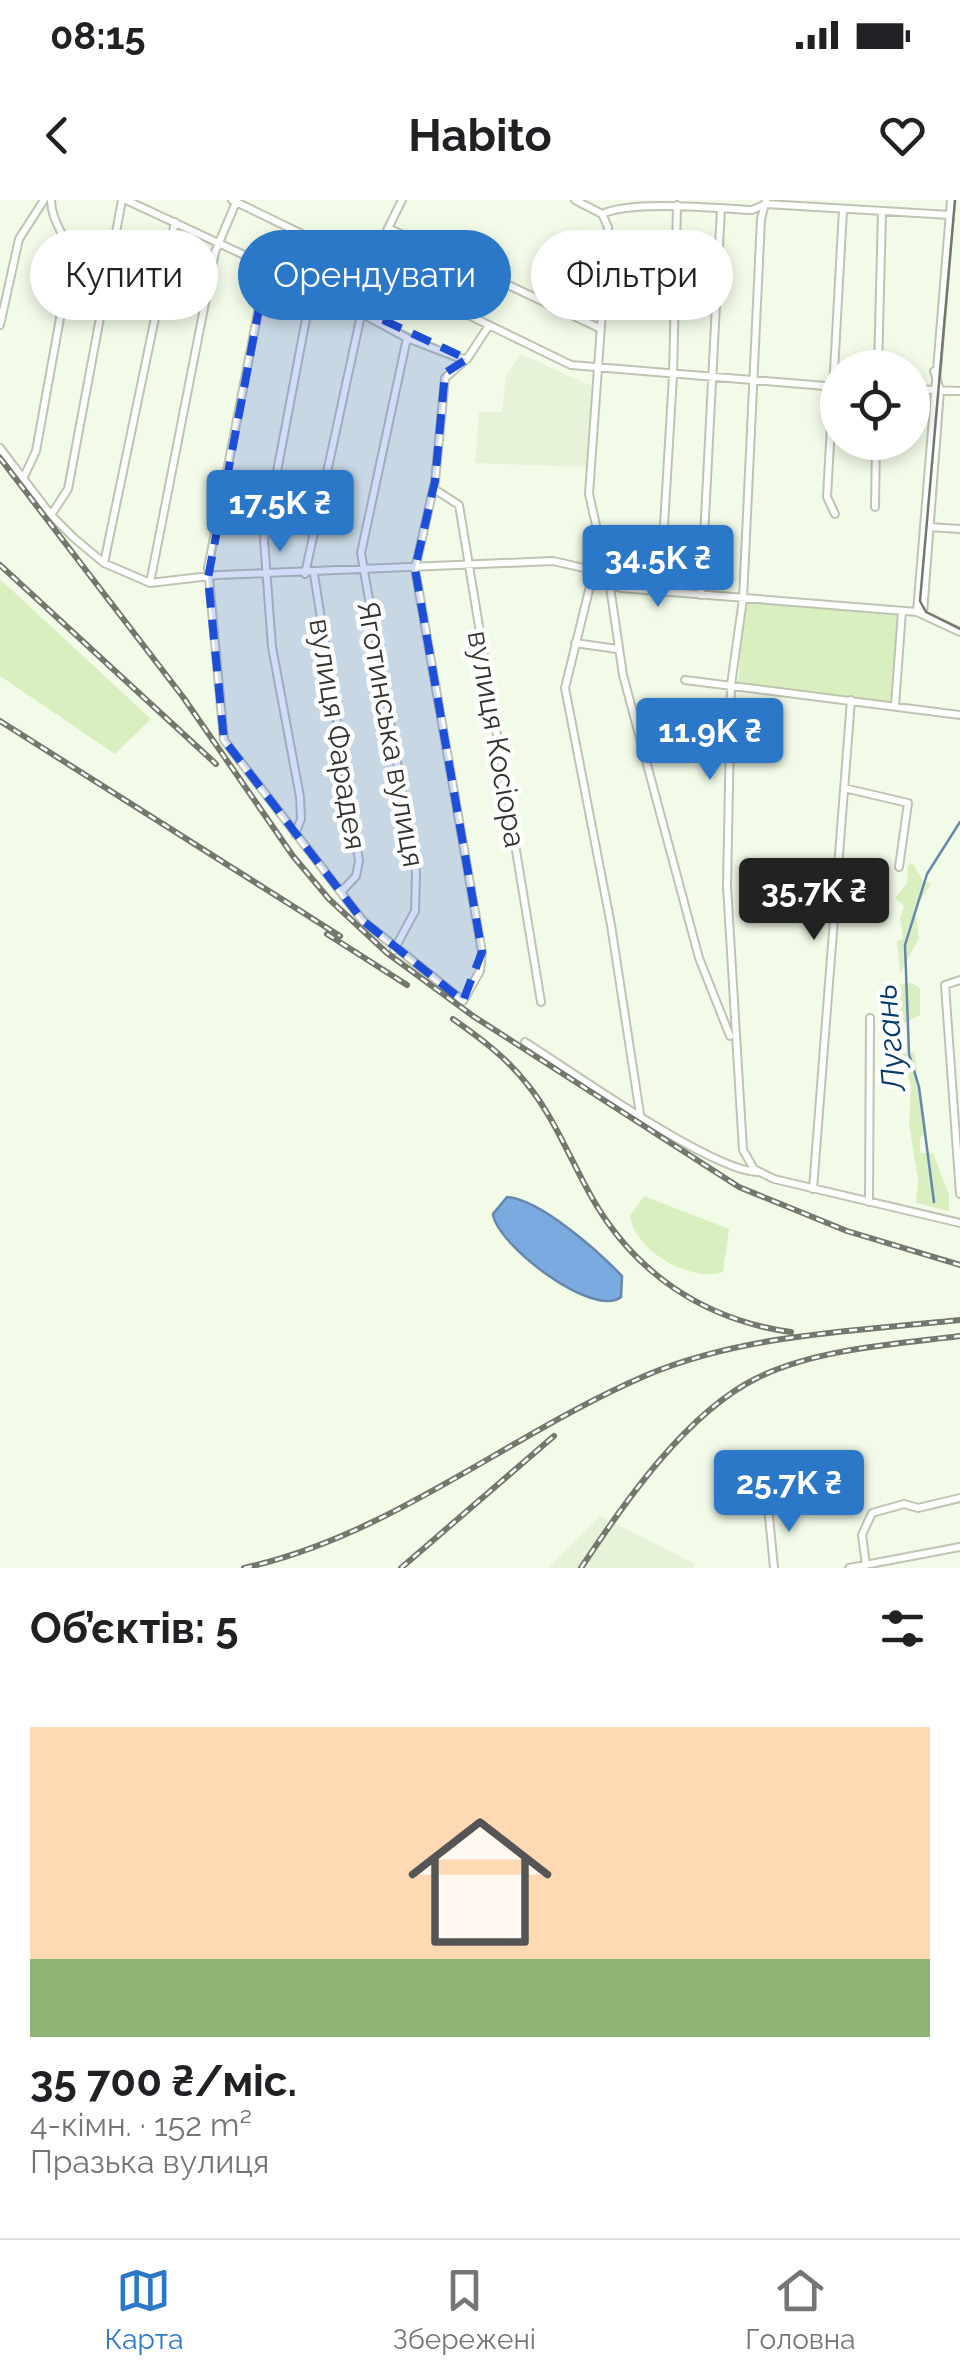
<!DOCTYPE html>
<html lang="uk">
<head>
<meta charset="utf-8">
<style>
  :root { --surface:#fff; --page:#f2f2f2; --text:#202124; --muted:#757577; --line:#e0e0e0; --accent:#2b78c8 }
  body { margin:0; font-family:Raleway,sans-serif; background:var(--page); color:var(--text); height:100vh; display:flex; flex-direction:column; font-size:38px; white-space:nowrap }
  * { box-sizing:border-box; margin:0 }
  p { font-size:32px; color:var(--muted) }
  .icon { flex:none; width:55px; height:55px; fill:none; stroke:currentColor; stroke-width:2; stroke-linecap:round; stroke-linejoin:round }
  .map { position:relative; height:1368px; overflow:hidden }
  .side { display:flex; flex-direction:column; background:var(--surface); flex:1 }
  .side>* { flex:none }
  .guide { position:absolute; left:30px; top:30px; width:900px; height:90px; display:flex; gap:20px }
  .fabs { position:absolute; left:820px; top:150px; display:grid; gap:20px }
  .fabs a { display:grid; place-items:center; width:110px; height:110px; border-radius:50%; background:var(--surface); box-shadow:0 5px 15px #0003; font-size:50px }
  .price { position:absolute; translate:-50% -85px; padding:0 22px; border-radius:10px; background:var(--accent); color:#fff; font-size:32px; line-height:65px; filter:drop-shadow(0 2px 5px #0008) }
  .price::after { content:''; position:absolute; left:50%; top:60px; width:30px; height:22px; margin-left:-15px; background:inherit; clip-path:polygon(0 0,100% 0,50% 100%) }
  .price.selected { background:#222; color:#fff }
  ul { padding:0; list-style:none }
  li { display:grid; align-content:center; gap:20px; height:530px; padding:0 30px }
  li+li { border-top:2px solid var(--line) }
  li span { display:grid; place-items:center; height:310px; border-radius:0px; color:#555 }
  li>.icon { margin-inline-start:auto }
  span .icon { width:180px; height:180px; fill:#fffc; stroke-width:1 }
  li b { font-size:42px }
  h2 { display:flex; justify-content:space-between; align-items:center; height:120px; padding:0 30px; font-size:42px }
  .tag { padding:0 35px; border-radius:45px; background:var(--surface); box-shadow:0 5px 15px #0003; font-size:35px; line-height:90px }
  .tag.selected { background:var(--accent); color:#fff }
  .status { display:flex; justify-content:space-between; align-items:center; height:70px; padding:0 50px; background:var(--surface); direction:ltr }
  .status svg { height:28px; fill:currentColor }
  header { display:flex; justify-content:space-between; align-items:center; height:130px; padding:0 30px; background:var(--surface); font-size:45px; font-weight:700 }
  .tabs { display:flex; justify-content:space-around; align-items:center; height:140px; border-top:2px solid var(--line); background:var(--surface); font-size:28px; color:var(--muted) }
  .tabs a { display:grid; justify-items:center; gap:5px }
  .tabs .selected { color:var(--accent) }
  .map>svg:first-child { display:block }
  .built { fill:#e7f3d8 }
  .green { fill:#daefbf }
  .water { fill:#7baae0; stroke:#6587ab; stroke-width:2.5 }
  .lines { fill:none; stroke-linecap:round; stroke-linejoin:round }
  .stream { stroke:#6587ab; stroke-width:2.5 }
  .minor-casing { stroke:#bdc5b2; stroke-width:10 }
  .minor { stroke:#fff; stroke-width:6 }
  .tram { stroke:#73786d; stroke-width:2.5 }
  .rail-casing { stroke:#73786d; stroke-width:6 }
  .rail { stroke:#fff; stroke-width:2.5; stroke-dasharray:8; stroke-linecap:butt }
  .marked { fill:#1d4ed8; fill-opacity:0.2; stroke:#1d4ed8; stroke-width:8; stroke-dasharray:20 12; stroke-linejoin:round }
  .labels { text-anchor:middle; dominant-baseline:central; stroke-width:9; stroke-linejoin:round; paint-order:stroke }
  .street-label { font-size:30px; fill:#32352e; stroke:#fff }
  .water-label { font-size:32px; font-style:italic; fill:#063a6b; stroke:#fff }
</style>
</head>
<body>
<div class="status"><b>08:15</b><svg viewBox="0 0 49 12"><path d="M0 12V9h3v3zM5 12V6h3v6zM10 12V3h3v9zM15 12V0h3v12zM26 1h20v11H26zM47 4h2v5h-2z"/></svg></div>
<header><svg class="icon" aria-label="back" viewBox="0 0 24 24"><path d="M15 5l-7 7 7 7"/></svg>Habito<svg class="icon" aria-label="heart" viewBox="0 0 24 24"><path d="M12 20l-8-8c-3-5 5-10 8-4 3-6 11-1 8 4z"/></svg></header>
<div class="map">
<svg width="960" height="1368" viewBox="0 0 960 1368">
  <rect width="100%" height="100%" fill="#f2fbe8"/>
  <!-- built -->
  <path class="built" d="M521,154L592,186L589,267L475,263L479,212H502L506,176Z
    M600,1316L695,1364L693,1368H548Z"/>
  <!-- green -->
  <path class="green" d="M0,379L151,519L115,554L0,476Z
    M745,402L900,413L892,502L738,483Z
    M913,664L923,681L931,684L915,709L919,738L900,773L897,741L903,738L900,718L904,706L895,698L907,683L908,665Z
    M911,783L920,788V815L899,826L892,793L898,785Z
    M914,852L927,934L920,937V953H933L949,995V1011L916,1003L918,979L909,924L911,885L899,854Z
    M644,996L729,1029L723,1072C691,1083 635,1051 630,1016Z"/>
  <!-- water -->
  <path class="water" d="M507,997C541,1000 598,1051 622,1076L621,1097C593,1119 496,1044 493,1014Z"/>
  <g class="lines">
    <!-- stream -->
    <path class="stream" d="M934,1002L919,887L909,854L905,745L927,674L960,622"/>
    <!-- minor casing -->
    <g class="minor-casing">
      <path id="minor" d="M126,0L313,87L407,138L459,158L467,159L488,127
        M232,0L571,165L838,187
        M575,0L602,14
        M766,0L761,19L743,399L731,485L727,686L743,950L754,969L774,979L960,1023
        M602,14L608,27L589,294L610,387L623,475L699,758L730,836
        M602,14C631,0 715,8 752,10L766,4L950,15
        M388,28L599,128
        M267,66L208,368L224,540L363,721L463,801L480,771L482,752L415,369L435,281L445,178L467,159
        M369,67L402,0
        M0,125L19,39L44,0
        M878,168L882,12
        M912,189L960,191
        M0,248L51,315L74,338L104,363L150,383L218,375L553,361L588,369L604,363
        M23,279L36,251L70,63C71,40 51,24 51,0
        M434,289L459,305L541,802
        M875,307L876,242
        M835,314L827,297L843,10
        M51,315L68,289L122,0
        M929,327L960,329
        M104,363L175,22
        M588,369L592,378L565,488L611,725L640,914
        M305,374L361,115
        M314,374L359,661L356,676L343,690
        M592,378L621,388L917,412L960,432
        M150,383L215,52L237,0
        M660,392L673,176L677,5
        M701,395L721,8
        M917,412L951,0
        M923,413L940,190L934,171
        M575,443L617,449
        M685,480L960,515
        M895,506L902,411
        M844,588L908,603L899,667
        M295,634L301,619L300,597L272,447L264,340L309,103L331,48
        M394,750L415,711L416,672L361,353L407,138
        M960,780L945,785L960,994
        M525,842C571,871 710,970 757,972
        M813,989L851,500
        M869,1002L870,818
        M768,1306L774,1368
        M866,1365L862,1335L872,1313L904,1304L918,1308L960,1298
        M849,1368L960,1347"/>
    </g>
    <!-- minor -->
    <use href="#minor" class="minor"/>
    <!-- tram -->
    <path class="tram" d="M955,0L920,401L926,412L960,429"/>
    <!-- rail casing -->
    <g class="rail-casing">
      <path id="rail" d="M0,258L183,497L293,656L329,699L387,753L473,816L739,987L847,1031L960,1065
        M0,365L216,564
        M0,521L340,736
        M327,734L407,785
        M453,819C480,838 506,857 527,884C554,917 570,959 591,996C634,1073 704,1120 791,1132
        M244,1368C393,1335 509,1234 647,1175C745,1134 856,1131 960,1120
        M401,1368L554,1236
        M581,1368C624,1303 686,1213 757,1178C816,1149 895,1144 960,1136"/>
    </g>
    <!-- rail -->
    <use href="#rail" class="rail"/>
  </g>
  <!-- marked area -->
  <path class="marked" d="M267,66L467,159L445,173L435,281L415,369L482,752L463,801L363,721L224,540L208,378Z"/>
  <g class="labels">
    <!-- street labels -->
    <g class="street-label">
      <text transform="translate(338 534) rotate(81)">вулиця Фарадея</text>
      <text transform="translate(391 534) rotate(80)">Яготинська вулиця</text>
      <text transform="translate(497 539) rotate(80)">вулиця Косіора</text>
    </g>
    <!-- water labels -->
    <g class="water-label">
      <text transform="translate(889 838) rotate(-95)">Лугань</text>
    </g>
  </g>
</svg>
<div class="fabs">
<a><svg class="icon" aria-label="locate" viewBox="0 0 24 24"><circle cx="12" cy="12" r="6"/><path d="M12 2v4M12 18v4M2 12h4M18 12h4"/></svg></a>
</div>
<b class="price" style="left:280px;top:355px">17.5K ₴</b>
<b class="price" style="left:658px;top:410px">34.5K ₴</b>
<b class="price" style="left:710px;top:583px">11.9K ₴</b>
<b class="price selected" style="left:814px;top:743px">35.7K ₴</b>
<b class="price" style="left:789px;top:1335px">25.7K ₴</b>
<div class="guide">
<a class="tag">Купити</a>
<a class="tag selected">Орендувати</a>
<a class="tag">Фільтри</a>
</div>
</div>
<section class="side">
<h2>Об’єктів: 5<svg class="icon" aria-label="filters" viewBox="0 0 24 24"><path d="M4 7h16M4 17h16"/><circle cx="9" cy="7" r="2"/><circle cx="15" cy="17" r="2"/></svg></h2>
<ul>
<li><span style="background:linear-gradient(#ffd9b3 75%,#8fb573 0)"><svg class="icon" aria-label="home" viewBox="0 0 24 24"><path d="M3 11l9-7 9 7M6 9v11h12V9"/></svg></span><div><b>35 700 ₴/міс.</b><p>4-кімн. · 152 m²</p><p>Празька вулиця</p></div></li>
</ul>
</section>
<nav class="tabs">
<a class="selected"><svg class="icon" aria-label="map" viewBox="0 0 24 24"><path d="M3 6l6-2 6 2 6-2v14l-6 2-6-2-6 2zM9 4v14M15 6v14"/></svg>Карта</a>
<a><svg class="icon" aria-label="saved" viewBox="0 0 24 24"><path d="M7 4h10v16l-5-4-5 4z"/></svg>Збережені</a>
<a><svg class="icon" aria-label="home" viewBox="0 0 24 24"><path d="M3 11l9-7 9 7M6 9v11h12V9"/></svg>Головна</a>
</nav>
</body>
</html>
